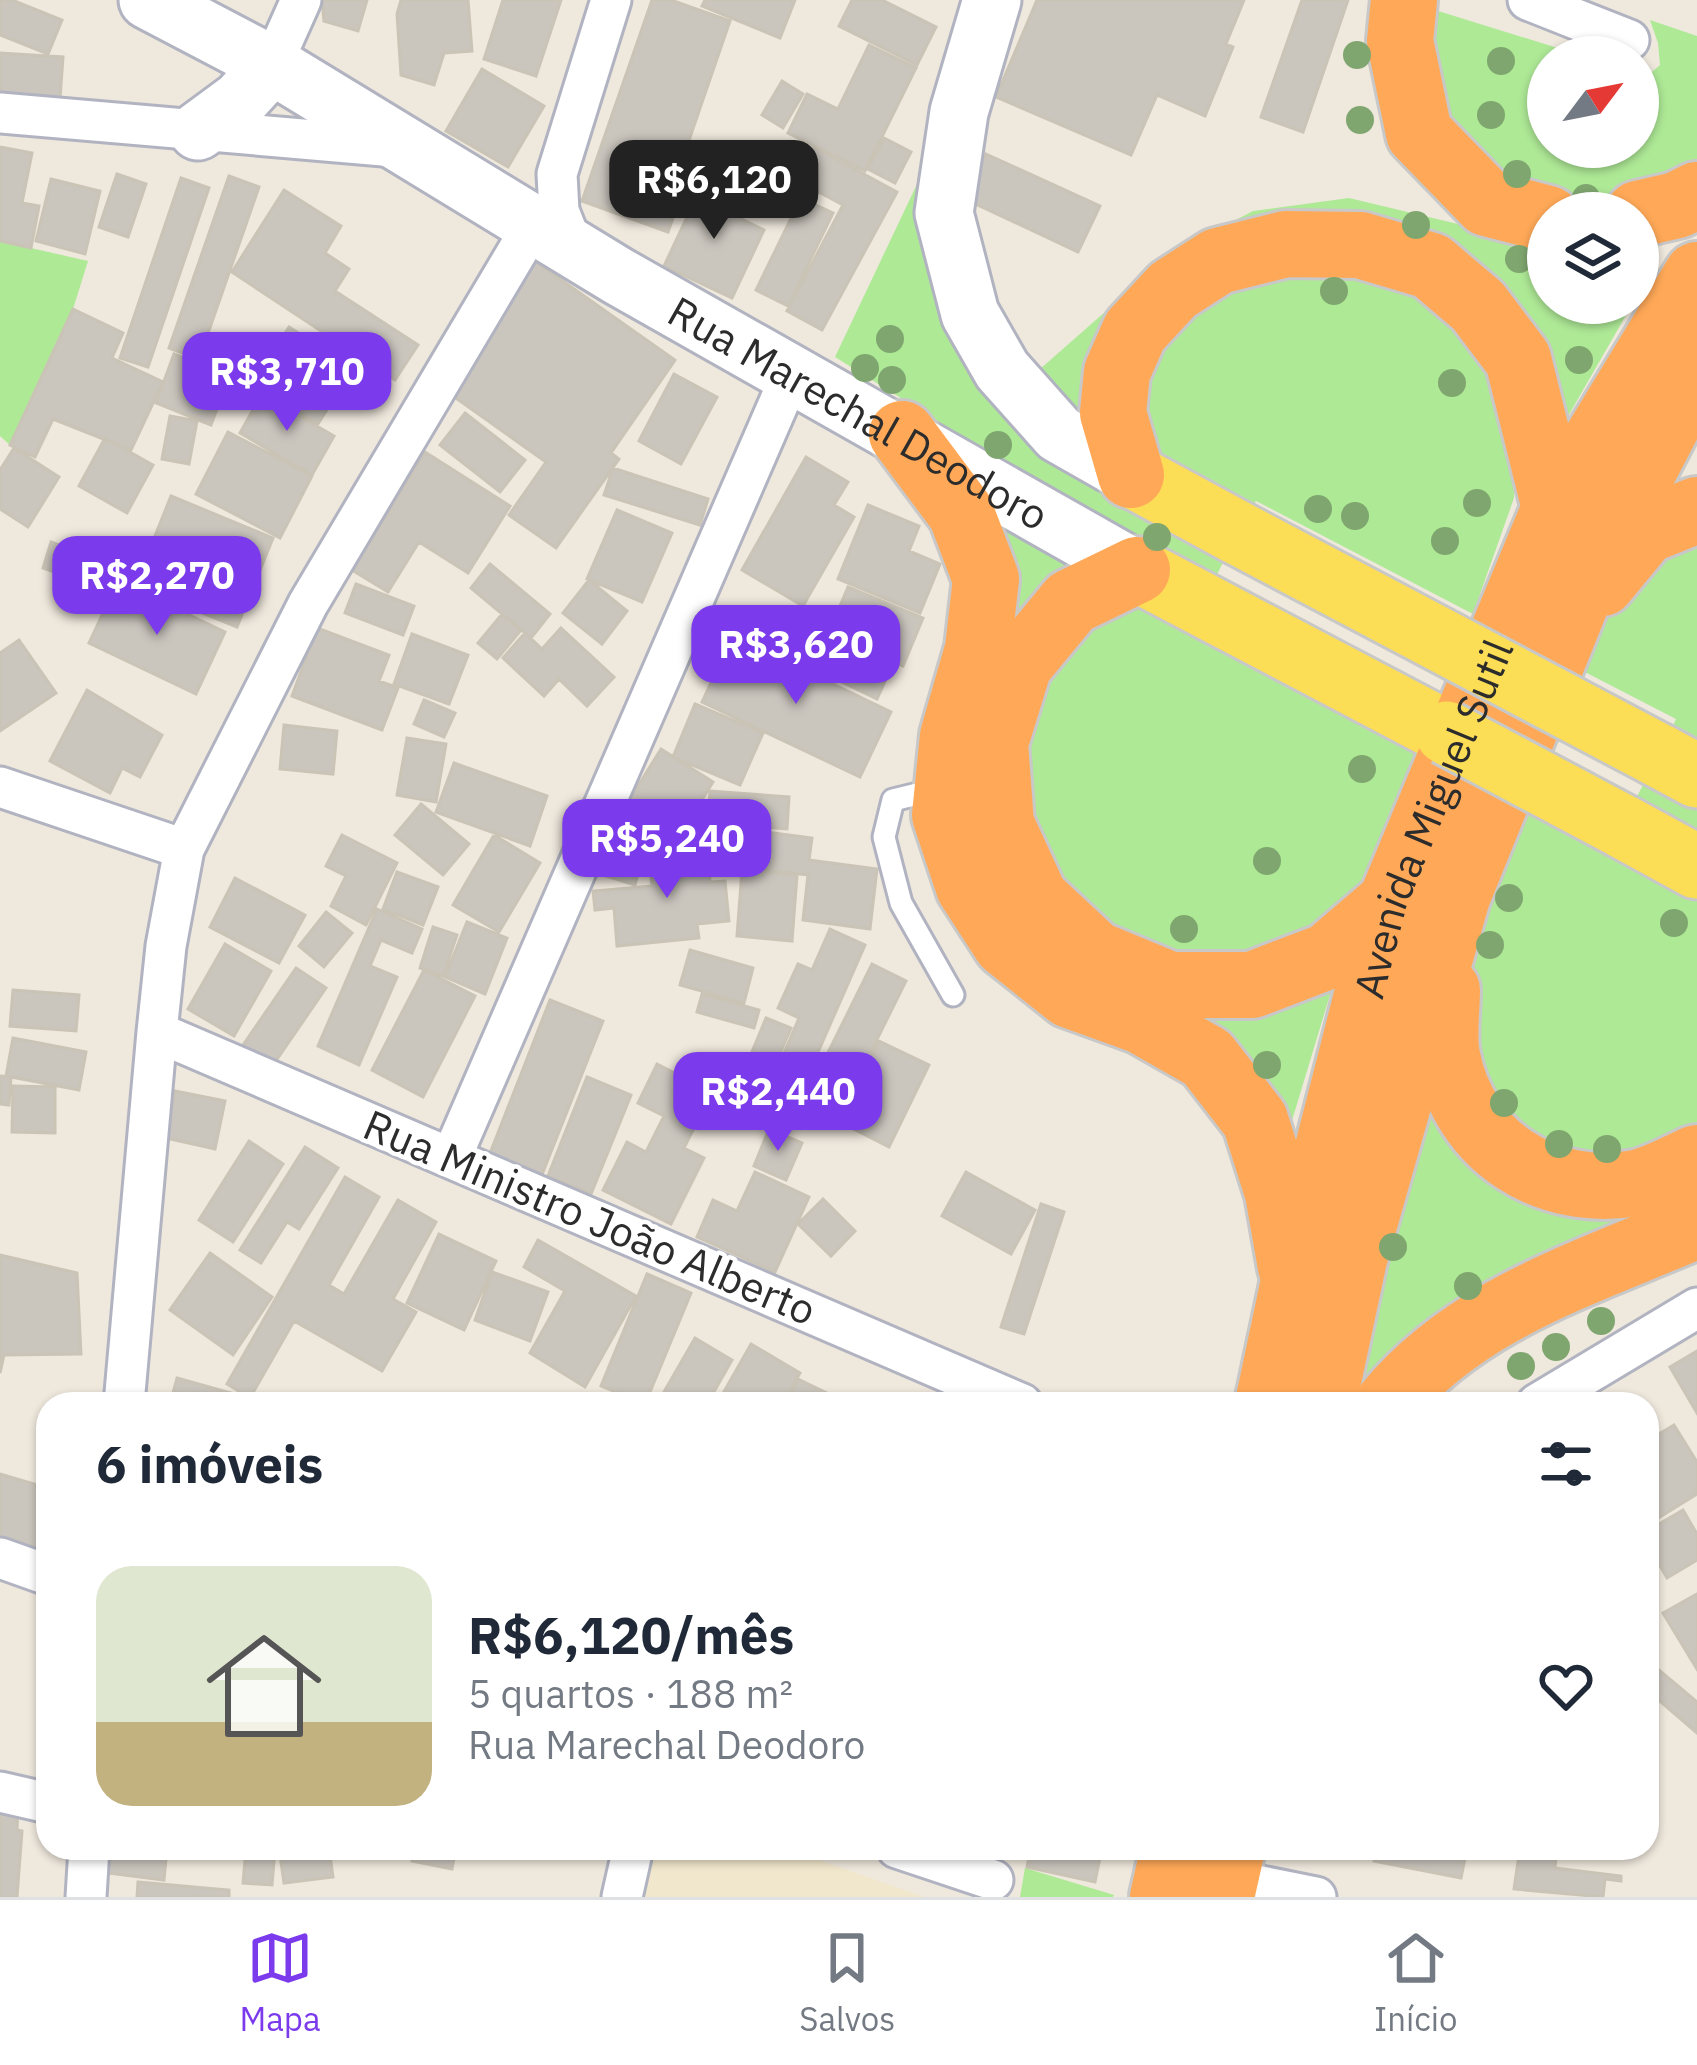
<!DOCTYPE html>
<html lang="pt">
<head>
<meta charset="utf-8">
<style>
  :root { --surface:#fff; --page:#f2f2f3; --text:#1f2937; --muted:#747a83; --line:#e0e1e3; --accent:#7c3aed }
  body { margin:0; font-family:"IBM Plex Sans",sans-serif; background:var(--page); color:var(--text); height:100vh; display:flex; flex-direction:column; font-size:45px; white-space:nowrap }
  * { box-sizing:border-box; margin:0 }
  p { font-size:39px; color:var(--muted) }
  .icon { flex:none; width:66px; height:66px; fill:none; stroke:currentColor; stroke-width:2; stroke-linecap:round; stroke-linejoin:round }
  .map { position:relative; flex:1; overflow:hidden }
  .sheet { position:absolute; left:36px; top:1392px; width:1623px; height:468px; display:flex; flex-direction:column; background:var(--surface); border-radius:36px; box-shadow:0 3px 9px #0004 }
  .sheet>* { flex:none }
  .needle { width:78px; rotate:58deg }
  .tools { position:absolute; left:1527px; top:36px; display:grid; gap:24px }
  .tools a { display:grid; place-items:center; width:132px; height:132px; border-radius:50%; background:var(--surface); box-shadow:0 3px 9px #0004; font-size:60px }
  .price { position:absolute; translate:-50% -102px; padding:0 27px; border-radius:24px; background:var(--accent); color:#fff; font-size:39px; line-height:78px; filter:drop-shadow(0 3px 6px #0008) }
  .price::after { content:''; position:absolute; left:50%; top:72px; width:36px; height:27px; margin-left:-18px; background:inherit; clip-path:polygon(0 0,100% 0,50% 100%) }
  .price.active { background:#222; color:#fff }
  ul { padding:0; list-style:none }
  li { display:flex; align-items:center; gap:36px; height:300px; padding:0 60px }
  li+li { border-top:3px solid var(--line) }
  li span { display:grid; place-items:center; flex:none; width:336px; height:240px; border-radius:36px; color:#555 }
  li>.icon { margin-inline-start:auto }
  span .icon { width:144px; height:144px; fill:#fffc; stroke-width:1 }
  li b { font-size:51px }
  h2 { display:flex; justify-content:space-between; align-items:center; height:144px; padding:0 60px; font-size:51px }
  .tabs { display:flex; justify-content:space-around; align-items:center; height:168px; border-top:3px solid var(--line); background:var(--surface); font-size:33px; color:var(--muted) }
  .tabs a { display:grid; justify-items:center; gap:6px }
  .tabs .active { color:var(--accent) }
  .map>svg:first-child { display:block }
  .education { fill:#f1e7cc }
  .green { fill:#aee996 }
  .building { fill:#cac5bd; stroke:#cac4b6; stroke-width:3 }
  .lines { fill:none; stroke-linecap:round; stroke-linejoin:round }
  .lane-casing { stroke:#b1b3c1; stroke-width:27 }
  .street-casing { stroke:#b1b3c1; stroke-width:45 }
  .secondary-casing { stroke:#b1b3c1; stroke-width:63 }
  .primary-casing { stroke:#c8c8c8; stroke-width:69 }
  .highway-casing { stroke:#c8c8c8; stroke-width:72 }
  .lane { stroke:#fff; stroke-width:21 }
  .street { stroke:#fff; stroke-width:39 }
  .secondary { stroke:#fff; stroke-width:57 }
  .primary { stroke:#fbdd56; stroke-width:63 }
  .highway { stroke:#ffa958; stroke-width:66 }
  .primary-bridge-casing { stroke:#c8c8c8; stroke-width:69; stroke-linecap:butt }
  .primary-bridge { stroke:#fbdd56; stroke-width:63 }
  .tree { fill:#7fa66f }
  .labels { text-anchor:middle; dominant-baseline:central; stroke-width:9; stroke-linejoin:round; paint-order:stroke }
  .street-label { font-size:42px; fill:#2c2c2c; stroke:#fff }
</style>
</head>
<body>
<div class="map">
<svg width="1697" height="1897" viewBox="0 0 1697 1897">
  <rect width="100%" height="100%" fill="#efe8dd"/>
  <!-- education -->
  <path class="education" d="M653,1848H785L924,1897H643Z"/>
  <!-- green -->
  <path class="green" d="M1422,6L1564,50L1570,57H1548V147H1638V84L1660,65L1658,43L1650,20L1697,36V165C1656,188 1610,213 1561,207C1529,203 1492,181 1462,169Z
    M928,161L947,324L988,397L1029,442L1227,554L1214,581L1076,507L835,357Z
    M1349,198L1529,241H1548V303H1633L1567,418L1491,292L1241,239L1097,434L1031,377L1172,253L1253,211Z
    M0,241L88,261L73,309L10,445L0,436Z
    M1289,267L1420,286L1500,372L1515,435L1514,498L1473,614L1256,501L1247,515L1148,451L1139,378L1188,307Z
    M960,487L1091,565C1077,575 1059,584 1047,597C981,670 948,795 1001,884C1030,933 1083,969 1135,988C1176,1002 1215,1009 1260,1004C1285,1001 1313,985 1336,975L1287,1137L1261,1087L1223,1046L1183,1019L1097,992L1022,942L973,870L959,789L971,700L997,632L999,558Z
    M1697,533V751L1668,737L1676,719L1581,670L1611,602Z
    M1127,602L1193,620L1419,752L1349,908L1237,970L1111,943L1025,858L1015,731L1071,626Z
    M1644,783L1697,810V845L1630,810Z
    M1524,807L1697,891V1131L1678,1148L1564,1169L1477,1095L1460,976Z
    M1430,1084L1459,1138L1697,1181L1353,1398Z
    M1025,1868L1114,1895L1113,1897H1020Z"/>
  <!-- building -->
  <path class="building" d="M0,0H12L62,20L48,54L0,35Z
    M322,0H367L358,31L324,21Z
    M401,0H468L472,51L444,53L434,85L401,75L397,14Z
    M503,0H561L536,76L484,59Z
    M652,0H671L730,21L686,149L696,153L668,232L582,201Z
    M705,0H795L780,38L702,6Z
    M852,0H882L936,27L917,65L839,26Z
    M1037,0H1244L1226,44L1233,47L1205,116L1157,95L1131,155L996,97Z
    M1302,0H1348L1303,132L1261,117Z
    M869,45L916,68L865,171L788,133L807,94L838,109Z
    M0,53L63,57L60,99L0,94Z
    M482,69L544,106L508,167L446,131Z
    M782,81L803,94L783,128L762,115Z
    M884,138L911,152L895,183L868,169Z
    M0,147L32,153L22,203L39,206L31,248L0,241Z
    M814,147L897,192L822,330L787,311L843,205L796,180Z
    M986,154L1100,206L1078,252L965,199Z
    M117,174L146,184L128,237L99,227Z
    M229,176L259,187L199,359L169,348Z
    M181,178L209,188L148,367L120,358Z
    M51,179L100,191L85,254L36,241Z
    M705,179L736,193L727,212L764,230L732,298L664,266Z
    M284,190L341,226L325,253L349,269L335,291L418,345L395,380L232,272Z
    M801,198L833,213L788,306L756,290Z
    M533,260L675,360L611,453L619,459L556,548L509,515L546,462L443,389Z
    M73,309L123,333L112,358L163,382L131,450L53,419L35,457L10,445Z
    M289,327L353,368L318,424L253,383Z
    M174,354L229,376L211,425L156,403Z
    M674,374L717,397L681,464L639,441Z
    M262,394L334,436L312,475L240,433Z
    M465,413L525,460L500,492L440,445Z
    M170,416L197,421L189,464L162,459Z
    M228,432L312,476L280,538L196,494Z
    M105,438L153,465L127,513L79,486Z
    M14,448L59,477L28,527L0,509V470Z
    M425,452L510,506L468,573L419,542L388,592L352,570Z
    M806,457L848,482L834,505L854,517L803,606L742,570Z
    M613,468L708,499L700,525L604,495Z
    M171,496L273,538L237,627L158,595L165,580L141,571Z
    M868,505L919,526L909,551L940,564L920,613L838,579Z
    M617,510L672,533L642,602L587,579Z
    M51,542L91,557L83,582L43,568Z
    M490,564L550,614L531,638L471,588Z
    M589,580L627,611L602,644L563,613Z
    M118,581L225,632L196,694L89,643Z
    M356,584L414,606L403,635L345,613Z
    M848,587L923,618L903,666L828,635Z
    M502,614L521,630L497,659L478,643Z
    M317,628L389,655L379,681L398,688L382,730L292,696Z
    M561,628L614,677L587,706L559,679L544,696L503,658L525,633L542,649Z
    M412,634L468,655L449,704L394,684Z
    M733,636L891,712L860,777L702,702Z
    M19,640L56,693L0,731V653Z
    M853,660L887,677L877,699L842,682Z
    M87,690L162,735L140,777L122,768L110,793L50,761Z
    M424,700L455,713L444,737L414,724Z
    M695,704L763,733L740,785L673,757Z
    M284,725L337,731L333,774L280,769Z
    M407,738L446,744L436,802L397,795Z
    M661,749L713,782L680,835L628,802Z
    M454,763L547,796L530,846L436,812Z
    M710,791L789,797L787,829L708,823Z
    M421,804L469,844L443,875L395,835Z
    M758,831L812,838L809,860L877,869L870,929L803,920L808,875L753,868Z
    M342,835L397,863L366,925L331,906L346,876L326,866Z
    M494,835L540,863L499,932L453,905Z
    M616,840L645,848L635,885L606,876Z
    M707,850L710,882L725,881L729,921L697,924L699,938L617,946L614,908L595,910L593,891L652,886L649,855Z
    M742,870L797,875L792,941L737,936Z
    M397,872L438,887L423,925L383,909Z
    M235,878L305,915L279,963L210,927Z
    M377,909L422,929L412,953L381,940L370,966L397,977L359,1065L318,1046Z
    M326,912L352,933L324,967L299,946Z
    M467,922L507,938L485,994L445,977Z
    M433,927L457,935L443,976L420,968Z
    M830,929L865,945L804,1084L776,1072L799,1018L778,1008L798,964L812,970Z
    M225,944L271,971L234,1036L188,1009Z
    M690,950L753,968L744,1003L680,985Z
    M872,964L906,981L838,1118L804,1101Z
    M296,968L326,988L271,1068L241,1048Z
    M424,970L475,996L423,1097L372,1070Z
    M13,990L79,995L76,1031L10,1026Z
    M702,994L759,1010L754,1028L697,1012Z
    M550,1000L603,1021L539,1182L487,1161Z
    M766,1018L791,1028L766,1086L742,1076Z
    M13,1038L86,1052L79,1090L6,1076Z
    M879,1041L929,1065L889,1147L840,1122Z
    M657,1064L712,1092L684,1148L704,1158L671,1224L603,1190L627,1142L646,1152L664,1116L638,1103Z
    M0,1076L11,1077L9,1105L0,1104Z
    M587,1077L631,1095L591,1194L548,1176Z
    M737,1078L780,1095L770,1123L726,1107Z
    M13,1086L55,1087V1133L12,1132Z
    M175,1091L225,1101L215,1149L166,1138Z
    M769,1129L802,1143L786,1180L754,1166Z
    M249,1141L283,1164L233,1242L199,1220Z
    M305,1147L338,1168L299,1229L287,1222L261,1263L240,1250Z
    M755,1172L809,1197L775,1272L697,1237L713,1200L737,1211Z
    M966,1172L1035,1210L1011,1254L942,1216Z
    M345,1177L379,1197L329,1285L344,1294L398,1200L436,1222L393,1299L416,1312L382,1371L294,1321L250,1398L227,1384Z
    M823,1199L855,1231L831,1256L798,1224Z
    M1041,1204L1064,1212L1024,1334L1001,1327Z
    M439,1234L496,1261L464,1330L407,1303Z
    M538,1240L636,1296L585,1387L530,1353L565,1291L524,1267Z
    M210,1253L272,1297L233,1355L170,1310Z
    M0,1255L77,1273L81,1354L4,1355L0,1373Z
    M492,1272L548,1292L530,1341L475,1320Z
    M647,1274L691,1293L645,1404L601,1386Z
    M695,1338L732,1360L707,1404H657Z
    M751,1344L800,1373L782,1404H717Z
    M1697,1351V1413L1670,1367Z
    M177,1378L259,1401L258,1404H170Z
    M798,1379L839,1399L836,1404H786Z
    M1674,1425L1697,1462V1494L1647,1525V1441Z
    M0,1474L48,1488V1551L0,1537Z
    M1683,1510L1697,1534V1560L1667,1578L1647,1543V1531Z
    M1697,1594V1669L1663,1613Z
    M1647,1660L1697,1702V1733L1647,1690Z
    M0,1806L18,1807L17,1830L22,1831L17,1897H0Z
    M111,1848H167L164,1880L108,1873Z
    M246,1848L275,1850L272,1885L243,1883Z
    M279,1848H329L333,1877L284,1883Z
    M414,1848H456L452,1869L412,1861Z
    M1031,1848H1102L1095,1882L1027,1867Z
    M1377,1848H1467L1461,1878L1374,1861Z
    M1520,1848H1557L1555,1868L1621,1876V1881L1605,1879L1603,1897L1514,1889Z
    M138,1882L229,1890V1897H137Z"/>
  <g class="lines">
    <!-- lane casing -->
    <g class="lane-casing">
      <path id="lane" d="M942,788L893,800L884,837L901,903L953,995"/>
    </g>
    <!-- street casing -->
    <g class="street-casing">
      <path id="street" d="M1528,0L1629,40
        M272,65L301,0
        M0,113L395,147
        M574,249L559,211L557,174L611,0
        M0,787L184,849
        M157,1032L1022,1404
        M452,1156L791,375
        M124,1404L157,1032L166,946L184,849L308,604L533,225
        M1537,1404L1697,1308
        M0,1558L48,1575
        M0,1792L48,1803
        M897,1848L993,1880
        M1226,1879L1316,1897
        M86,1897L89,1848
        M622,1897L633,1848"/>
    </g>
    <!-- secondary casing -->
    <g class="secondary-casing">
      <g id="secondary">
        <path id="s1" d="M148,0L272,65L618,276L1137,570"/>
        <path d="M992,0L959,112L944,213L970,314L1002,370L1059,434L1131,475"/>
        <path d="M198,131L240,100L272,65"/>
      </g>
    </g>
    <!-- primary casing -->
    <g class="primary-casing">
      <path id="primary" d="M1131,475L1238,533
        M1137,570L1447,733
        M1658,755L1697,776
        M1622,826L1697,867"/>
    </g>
    <!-- highway casing -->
    <g class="highway-casing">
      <g id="highway">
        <path d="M1404,0L1400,41L1419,133L1487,203L1548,219"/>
        <path d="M1638,214L1677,205L1697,195"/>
        <path d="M902,434L961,513L986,579L978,649L953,736L945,815L969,887L1006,944L1070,995L1142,1021L1207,1058L1255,1120L1278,1193L1291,1267"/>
        <path d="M1131,475L1113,413L1117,372L1135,331L1173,290L1218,261L1286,244L1360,245L1431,266L1478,306L1518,359L1555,508"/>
        <path d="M1137,570L1071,602L1019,665L995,743L1001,824L1035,898L1095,954L1170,985H1252L1328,956L1391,902"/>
        <path d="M1602,583L1645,531L1697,510"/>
        <path d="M1447,990C1447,1011 1443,1036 1447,1056C1464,1147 1547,1199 1636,1183C1656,1179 1678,1166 1697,1158"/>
        <path id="s2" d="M1268,1404L1294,1281L1391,902L1555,508L1697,275"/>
        <path d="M1323,1404L1354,1259L1457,897L1581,590L1697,368"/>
        <path d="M1388,1404C1467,1308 1587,1273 1697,1225"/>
        <path d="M1163,1897L1174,1848"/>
        <path d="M1221,1897L1232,1848"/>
      </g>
    </g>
    <!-- lane -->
    <use href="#lane" class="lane"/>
    <!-- street -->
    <use href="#street" class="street"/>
    <!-- secondary -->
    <use href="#secondary" class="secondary"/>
    <!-- primary -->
    <use href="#primary" class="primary"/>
    <!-- highway -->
    <use href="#highway" class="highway"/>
    <!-- primary-bridge casing -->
    <g class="primary-bridge-casing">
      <path id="primary-bridge" d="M1238,533L1658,755
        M1447,733L1622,826"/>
    </g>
    <!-- primary-bridge -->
    <use href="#primary-bridge" class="primary-bridge"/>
  </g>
  <!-- trees -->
  <g class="tree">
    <circle cx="1357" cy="55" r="14"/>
    <circle cx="1501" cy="61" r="14"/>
    <circle cx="1491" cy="115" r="14"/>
    <circle cx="1360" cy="120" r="14"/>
    <circle cx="1517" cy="174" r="14"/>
    <circle cx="1586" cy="198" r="14"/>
    <circle cx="1416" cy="225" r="14"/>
    <circle cx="1519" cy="259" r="14"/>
    <circle cx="1334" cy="291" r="14"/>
    <circle cx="890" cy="339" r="14"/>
    <circle cx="1579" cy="360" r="14"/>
    <circle cx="865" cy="368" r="14"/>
    <circle cx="892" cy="380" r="14"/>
    <circle cx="1452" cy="383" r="14"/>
    <circle cx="998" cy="445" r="14"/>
    <circle cx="1477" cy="503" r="14"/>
    <circle cx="1318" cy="509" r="14"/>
    <circle cx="1355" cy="516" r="14"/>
    <circle cx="1157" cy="537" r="14"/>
    <circle cx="1445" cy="541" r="14"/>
    <circle cx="1362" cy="769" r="14"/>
    <circle cx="1267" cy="861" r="14"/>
    <circle cx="1509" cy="898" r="14"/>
    <circle cx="1674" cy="923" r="14"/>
    <circle cx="1184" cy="929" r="14"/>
    <circle cx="1490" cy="945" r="14"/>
    <circle cx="1267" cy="1065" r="14"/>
    <circle cx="1504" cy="1103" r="14"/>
    <circle cx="1559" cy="1144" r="14"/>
    <circle cx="1607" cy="1149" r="14"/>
    <circle cx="1393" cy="1247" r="14"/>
    <circle cx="1468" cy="1286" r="14"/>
    <circle cx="1601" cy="1321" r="14"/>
    <circle cx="1556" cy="1347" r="14"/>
    <circle cx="1521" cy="1366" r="14"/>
  </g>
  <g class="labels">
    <!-- street labels -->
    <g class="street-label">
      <text stroke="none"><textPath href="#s1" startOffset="822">Rua Marechal Deodoro</textPath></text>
      <text stroke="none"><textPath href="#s2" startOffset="609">Avenida Miguel Sutil</textPath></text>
      <text transform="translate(590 1217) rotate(23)">Rua Ministro João Alberto</text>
    </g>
  </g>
</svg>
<div class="tools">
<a><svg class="needle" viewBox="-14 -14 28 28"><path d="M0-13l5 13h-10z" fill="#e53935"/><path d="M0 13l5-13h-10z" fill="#747a83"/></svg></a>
<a><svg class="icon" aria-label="layers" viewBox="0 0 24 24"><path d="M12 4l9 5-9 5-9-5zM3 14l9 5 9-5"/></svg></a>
</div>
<b class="price active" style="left:714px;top:242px">R$6,120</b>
<b class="price" style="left:287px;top:434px">R$3,710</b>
<b class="price" style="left:157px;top:638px">R$2,270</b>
<b class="price" style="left:796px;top:707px">R$3,620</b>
<b class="price" style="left:667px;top:901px">R$5,240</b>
<b class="price" style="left:778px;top:1154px">R$2,440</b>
<section class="sheet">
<h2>6 imóveis<svg class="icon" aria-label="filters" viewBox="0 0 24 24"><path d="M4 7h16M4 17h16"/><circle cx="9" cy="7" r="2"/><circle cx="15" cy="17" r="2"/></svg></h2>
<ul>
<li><span style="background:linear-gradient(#dfe7d0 65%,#c2b280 0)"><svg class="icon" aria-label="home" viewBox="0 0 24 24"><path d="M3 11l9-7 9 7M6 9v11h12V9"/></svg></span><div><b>R$6,120/mês</b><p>5 quartos · 188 m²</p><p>Rua Marechal Deodoro</p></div><svg class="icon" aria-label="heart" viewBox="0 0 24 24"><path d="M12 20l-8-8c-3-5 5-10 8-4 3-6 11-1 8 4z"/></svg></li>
</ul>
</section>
</div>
<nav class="tabs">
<a class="active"><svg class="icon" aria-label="map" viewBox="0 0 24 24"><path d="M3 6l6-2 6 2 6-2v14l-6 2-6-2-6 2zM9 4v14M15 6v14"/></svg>Mapa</a>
<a><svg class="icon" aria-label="saved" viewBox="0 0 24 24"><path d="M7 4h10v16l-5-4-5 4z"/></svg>Salvos</a>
<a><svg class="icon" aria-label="home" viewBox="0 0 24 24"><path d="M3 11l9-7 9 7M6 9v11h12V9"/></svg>Início</a>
</nav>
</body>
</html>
